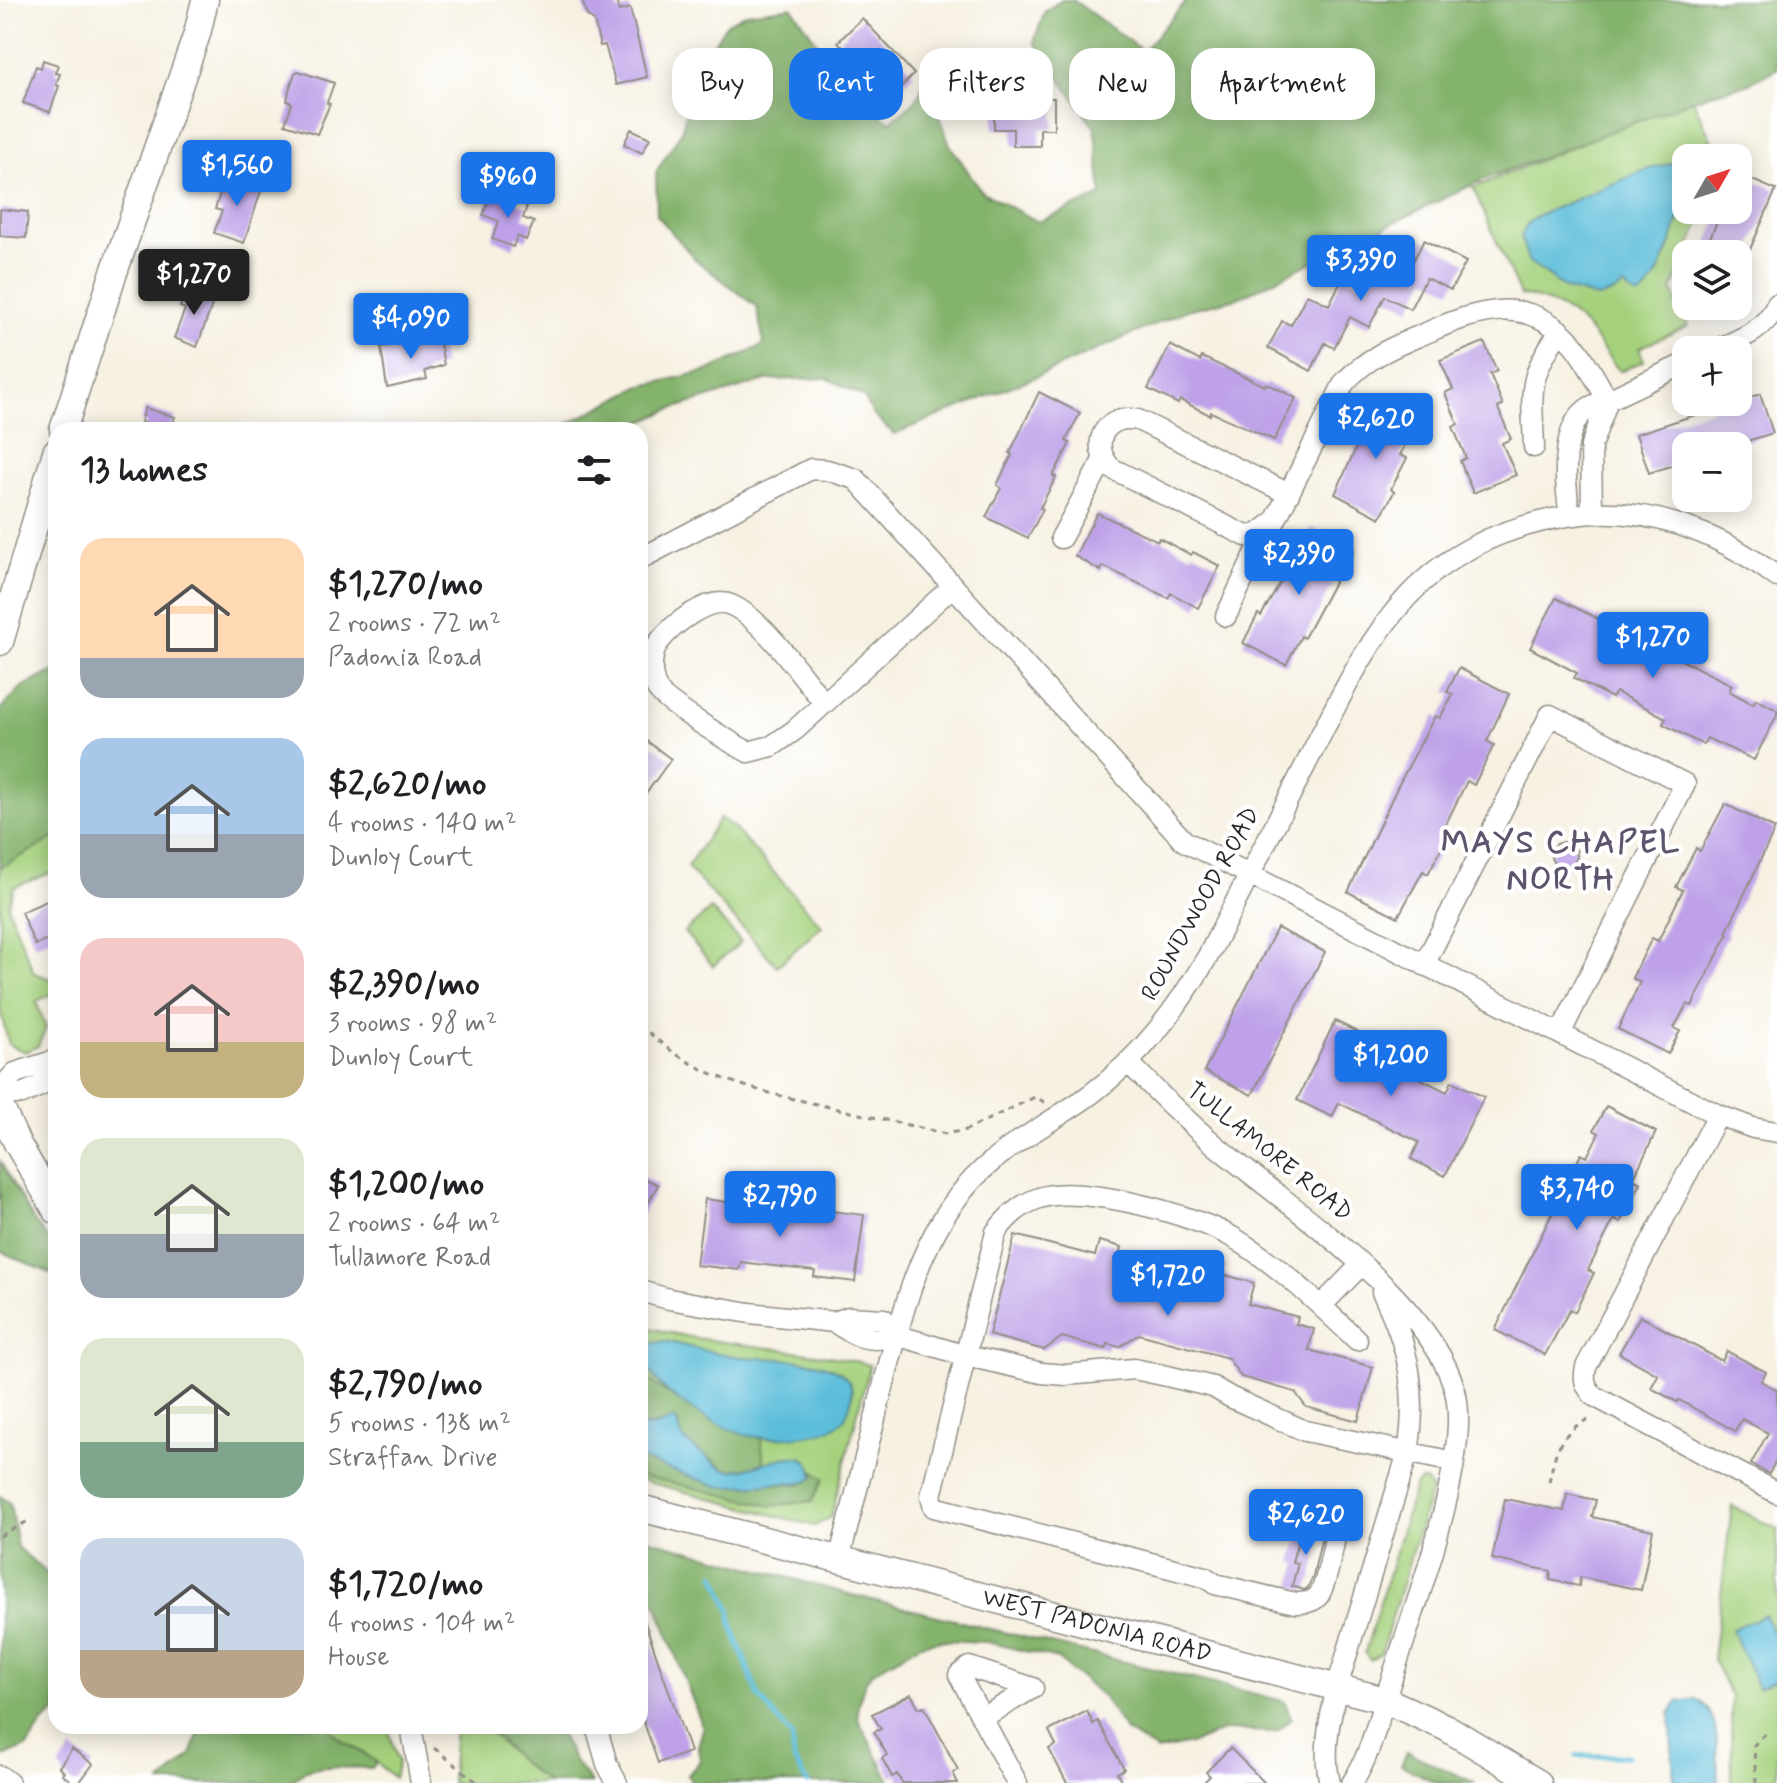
<!DOCTYPE html>
<html lang="en">
<head>
<meta charset="utf-8">
<style>
  :root { --surface:#fff; --page:#f2f2f2; --text:#202124; --muted:#757577; --accent:#1a73e8 }
  body { margin:0; font-family:Mynerve,sans-serif; background:var(--page); color:var(--text); height:100vh; display:flex; flex-direction:column; font-size:30px; white-space:nowrap }
  * { box-sizing:border-box; margin:0 }
  p { font-size:26px; color:var(--muted) }
  .icon { flex:none; width:44px; height:44px; fill:none; stroke:currentColor; stroke-width:2; stroke-linecap:round; stroke-linejoin:round }
  .map { position:relative; flex:1; overflow:hidden }
  .drawer { position:absolute; left:48px; top:422px; width:600px; height:1312px; display:flex; flex-direction:column; background:var(--surface); border-radius:24px; box-shadow:0 4px 20px #0003 }
  .drawer>* { flex:none }
  .hud { position:absolute; left:672px; top:48px; width:760px; height:72px; display:flex; gap:16px }
  .needle { width:52px; rotate:51deg }
  .tools { position:absolute; left:1672px; top:144px; display:grid; gap:16px }
  .tools a { display:grid; place-items:center; width:80px; height:80px; border-radius:16px; background:var(--surface); box-shadow:0 4px 20px #0003; font-size:40px }
  .price { position:absolute; translate:-50% -68px; padding:0 18px; border-radius:8px; background:var(--accent); color:#fff; font-size:26px; line-height:52px; filter:drop-shadow(0 2px 4px #0008) }
  .price::after { content:''; position:absolute; left:50%; top:48px; width:24px; height:18px; margin-left:-12px; background:inherit; clip-path:polygon(0 0,100% 0,50% 100%) }
  .price.active { background:#222; color:#fff }
  ul { padding:0; list-style:none }
  li { display:flex; align-items:center; gap:24px; height:200px; padding:0 32px }
  li span { display:grid; place-items:center; flex:none; width:224px; height:160px; border-radius:24px; color:#555 }
  li>.icon { margin-inline-start:auto }
  span .icon { width:96px; height:96px; fill:#fffc; stroke-width:1 }
  li b { font-size:34px }
  h2 { display:flex; justify-content:space-between; align-items:center; height:96px; padding:0 32px; font-size:34px }
  .tag { padding:0 28px; border-radius:24px; background:var(--surface); box-shadow:0 4px 20px #0003; font-size:28px; line-height:72px }
  .tag.active { background:var(--accent); color:#fff }
  .map>svg:first-child { display:block }
  .green { fill:#a5d17d; stroke:#687e54; stroke-width:2 }
  .forest { fill:#84b36c; stroke:#586f4c; stroke-width:2 }
  .water { fill:#5cbdda; stroke:#447482; stroke-width:2 }
  .lines { fill:none; stroke-linecap:round; stroke-linejoin:round }
  .stream { stroke:#5cbdda; stroke-width:5 }
  .building { fill:#bea1e8 }
  .minor-casing { stroke:#918e86; stroke-width:23 }
  .major-casing { stroke:#918e86; stroke-width:29 }
  .path { stroke:#918e86; stroke-width:3; stroke-dasharray:6 6; stroke-linecap:butt }
  .minor { stroke:#fff; stroke-width:20 }
  .major { stroke:#fff; stroke-width:26 }
  .labels { text-anchor:middle; dominant-baseline:central; stroke-width:8; stroke-linejoin:round; paint-order:stroke }
  .street-label { font-size:24px; fill:#2b2b2b; stroke:#fff }
  .district-label { font-size:32px; font-weight:bold; letter-spacing:2px; fill:#5e546d; stroke:#fff }
</style>
</head>
<body>
<div class="map">
<svg width="1777" height="1783" viewBox="0 0 1777 1783">
  <rect width="100%" height="100%" fill="#fff"/>
  <filter id="ink" filterUnits="userSpaceOnUse"><feTurbulence type="fractalNoise" baseFrequency=".0125" numOctaves="2"/><feDisplacementMap in="SourceGraphic" scale="16" xChannelSelector="R" yChannelSelector="G"/><feConvolveMatrix kernelMatrix="1 2 1 2 8 2 1 2 1" color-interpolation-filters="sRGB"/></filter>
  <filter id="wash" filterUnits="userSpaceOnUse"><feTurbulence type="fractalNoise" baseFrequency=".006" numOctaves="4" result="noise"/><feDisplacementMap in="SourceGraphic" scale="32" xChannelSelector="R" yChannelSelector="G"/><feGaussianBlur stdDeviation="1.8" result="paint"/><feColorMatrix in="noise" values="0 0 0 0 0 0 0 0 0 0 0 0 0 0 0 0 0 1.4 0 .05"/><feComposite in="paint" operator="in"/></filter>
  <g filter="url(#wash)">
    <rect width="100%" height="100%" fill="#f7f1e2"/>
    <!-- green -->
    <path class="green" d="M1692,97L1719,158H1686V210H1705L1672,290L1688,326L1639,348L1644,361L1620,371C1609,360 1602,347 1592,334C1575,311 1547,299 1520,295L1473,188Z
      M0,781L56,796V871L14,887L8,907L34,973L56,981V993L36,1001L46,1028L38,1046L25,1052L9,1045L0,1010Z
      M720,818L733,827L822,926L777,966L687,867Z
      M711,909L741,942L713,966L684,932Z
      M640,1325C715,1348 795,1345 870,1365L831,1517L815,1526L640,1480Z
      M1421,1481H1427L1431,1489L1381,1654L1371,1660L1365,1652L1415,1486Z
      M1732,1506L1777,1529V1783H1732L1731,1696L1713,1659Z
      M327,1726H387L398,1761L394,1778L366,1754L342,1741Z
      M455,1726H484L521,1762L548,1783H451Z"/>
    <!-- forest -->
    <path class="forest" d="M1062,0H1073L1143,51L1187,0H1777V69L1745,85L1707,95L1482,180L1238,298L1187,310L1045,373L894,434L874,416L864,397L827,378L766,380L669,410L625,430H556L639,387L707,371L764,345L757,307L696,260L657,215L656,172L681,132L698,69L726,24L746,13L792,7L851,91L890,122L915,101L933,68L940,118L950,145L982,192L1038,222L1102,195L1095,128L1034,42L1045,11Z
      M56,670V837L0,868V710L22,687Z
      M0,1161L32,1218L56,1250V1276L0,1251Z
      M640,1370C657,1392 733,1434 761,1438L764,1463L746,1469L726,1470L682,1439L677,1422L640,1427Z
      M640,1459C668,1471 775,1489 803,1483C808,1481 810,1479 814,1476L813,1471L824,1479L812,1501L772,1506L640,1476Z
      M0,1496L10,1503L17,1547L56,1581V1712L44,1722L27,1747L3,1757L0,1756Z
      M640,1537L852,1595L1284,1701L1292,1719L1276,1732L1225,1730L1191,1744L1157,1751L1126,1731L1101,1695L1058,1659L987,1642L941,1640L921,1644L873,1672L865,1682L858,1705V1719L891,1783H692L688,1775L700,1761L698,1747L703,1728L656,1603L649,1600L640,1603Z
      M201,1726H327L342,1741L377,1762L372,1768L322,1767L306,1771L289,1783H161L191,1755Z
      M484,1726H556L573,1759L591,1783H548L521,1762Z
      M1407,1752L1475,1783H1437L1401,1765Z"/>
    <!-- water -->
    <path class="water" d="M1686,160C1686,171 1687,182 1685,192C1681,216 1660,288 1637,297L1624,286L1614,293L1599,298L1566,289L1528,261L1521,237L1528,223L1539,215L1645,170Z
      M665,1341C690,1347 716,1354 742,1357C770,1360 855,1354 852,1396C851,1404 848,1412 844,1419C831,1438 766,1441 745,1435C717,1427 627,1380 648,1344Z
      M673,1419L677,1422C679,1437 686,1442 698,1451C707,1457 719,1469 730,1470C752,1474 813,1433 813,1478L806,1482L720,1487L640,1459V1427L656,1426Z
      M1765,1615L1777,1642V1680L1758,1688L1732,1629Z
      M1696,1699C1723,1712 1716,1757 1718,1783H1674L1670,1713L1678,1702Z"/>
    <g class="lines">
      <!-- stream -->
      <path class="stream" d="M715,1574L731,1612L732,1626L758,1695L792,1737L794,1760L808,1783
        M1577,1756H1627"/>
    </g>
    <g id="blocks">
      <!-- building -->
      <path class="building" d="M582,0H616L619,11L630,8L647,77L616,85L605,45L600,46L594,21L587,16Z
        M862,18L914,74L894,94L886,86L881,91L865,75L868,72L838,42Z
        M43,60L58,65L55,73L60,74L56,85L59,86L50,112L23,103L36,66L41,68Z
        M298,71L334,83L327,103L330,104L317,134L285,124L292,103L287,101L289,90L295,73Z
        M1015,94H1040V98H1054V129H1040V146H1013V129H994V96L1015,97Z
        M631,129L650,138L642,153L624,144Z
        M227,173L262,188L244,243L214,233L222,211L215,209Z
        M1738,174L1776,190L1748,254H1703L1722,210H1738Z
        M491,194L527,206L523,218L534,222L526,240L517,236L513,247L492,239L499,221L483,215Z
        M0,209L28,212L26,238L0,236Z
        M1424,240L1466,262L1451,290L1426,278L1410,309L1385,296L1369,327L1350,317L1334,348L1325,343L1311,371L1268,348L1282,321L1291,325L1307,294L1329,305L1344,275L1368,287L1385,256L1409,269Z
        M187,289L214,299L197,347L174,338L185,309L180,307Z
        M439,338L444,365L425,371L427,379L387,388L381,347Z
        M1484,342L1497,371L1490,374L1503,405L1498,408L1511,439L1502,443L1516,475L1473,493L1460,461L1466,458L1453,427L1458,424L1445,393L1453,389L1440,360Z
        M1170,345L1200,361L1202,357L1265,386L1266,383L1296,398L1274,440L1211,412L1210,415L1180,400L1178,404L1148,389Z
        M1039,392L1080,413L1066,441L1070,443L1053,476L1056,477L1040,508L1043,509L1028,538L986,517L1001,488L997,485L1012,455L1010,453Z
        M1760,394L1773,433L1731,446H1686V461L1649,473L1636,434Z
        M1373,404L1415,425L1400,455L1407,458L1391,489L1394,492L1380,518L1335,494L1362,435L1358,433Z
        M145,408L175,417L171,430H144L146,423L141,422Z
        M1097,513L1158,541L1159,538L1191,555L1193,552L1220,566L1198,608L1171,593L1168,598L1103,566L1101,571L1075,556Z
        M1312,528L1354,550L1341,576L1338,575L1304,638L1301,636L1286,665L1243,643L1258,614L1261,616Z
        M1556,598L1732,685L1729,691L1753,704L1756,699L1777,710V715L1754,760L1707,738L1703,745L1663,724L1666,718L1616,692L1612,698L1574,678L1577,673L1530,648Z
        M1459,668L1509,694L1487,741L1494,745L1474,785L1467,781L1442,832L1448,835L1428,874L1423,871L1398,917L1348,892L1397,788L1435,716L1440,718L1453,694L1447,692Z
        M640,736L671,759L640,802Z
        M1725,804L1775,829L1726,933L1728,934L1692,1006L1687,1004L1674,1028L1680,1031L1668,1054L1618,1029L1640,982L1632,978L1652,938L1658,941L1683,890L1676,887L1696,848L1700,851Z
        M1551 855a13 13 0 1 1 26 0a13 13 0 1 1-26 0Z
        M56,897V936L35,945L21,912Z
        M1277,928L1325,952L1252,1095L1204,1071Z
        M1335,1021L1369,1038L1363,1050L1447,1092L1452,1081L1484,1097L1445,1176L1411,1159L1419,1142L1339,1103L1332,1117L1297,1100Z
        M1606,1106L1656,1132L1633,1179L1641,1183L1620,1223L1614,1219L1588,1270L1594,1273L1575,1312L1570,1309L1545,1355L1495,1330L1581,1154L1587,1157L1599,1133L1594,1130Z
        M640,1176L658,1185L640,1218Z
        M705,1199L734,1203L733,1207L761,1211L762,1203L804,1208L803,1214L831,1217L832,1211L864,1215L855,1282L814,1277L815,1271L741,1262L739,1270L696,1265Z
        M1015,1235L1095,1256L1099,1241L1122,1247L1120,1255L1173,1269L1177,1252L1225,1265L1222,1274L1254,1283L1248,1304L1298,1317L1296,1324L1314,1329L1309,1350L1373,1367L1358,1421L1306,1407L1295,1392L1241,1377L1228,1358L1139,1334L1119,1347L1108,1344L1106,1349L1062,1337L1044,1350L989,1335Z
        M1640,1316L1722,1361L1727,1351L1766,1372L1761,1381L1777,1390V1458L1769,1474L1751,1464L1768,1433L1742,1419L1735,1431L1679,1400L1677,1402L1651,1388L1658,1375L1619,1353Z
        M1567,1494L1596,1500L1592,1517L1653,1530L1641,1590L1580,1577L1579,1586L1550,1580L1551,1571L1492,1559L1505,1499L1564,1511Z
        M1302,1526L1323,1531L1313,1576L1308,1588L1304,1590L1292,1586L1298,1563L1292,1562Z
        M642,1614L690,1752L658,1763L640,1711V1615Z
        M911,1694L919,1708L924,1706L958,1770L953,1773L958,1783H902L897,1774L892,1777L882,1758L887,1755L874,1732L881,1729L872,1714Z
        M1087,1711L1093,1724L1098,1721L1124,1769L1117,1773L1123,1783H1067L1049,1749L1056,1745L1049,1731Z
        M1230,1748L1265,1783H1203L1210,1776L1206,1772Z
        M72,1749L93,1764L79,1783H73L62,1774L64,1772L59,1767Z"/>
    </g>
  </g>
  <g filter="url(#ink)">
    <use href="#blocks" fill-opacity="0" stroke="#918e86" stroke-width="2"/>
    <g class="lines">
      <!-- minor casing -->
      <g class="minor-casing">
        <path id="minor" d="M1715,350C1740,339 1765,331 1777,304
          M1534,447C1532,391 1526,379 1560,331
          M1289,494L1138,420C1106,413 1088,443 1111,468L1246,536L1258,534L1275,521L1344,383C1367,357 1395,346 1426,333C1478,310 1528,293 1572,343C1586,359 1596,381 1608,400L1686,363
          M1570,515C1565,486 1559,425 1590,407C1595,404 1602,402 1608,400L1591,446L1592,511
          M1061,538L1103,460
          M640,559L811,469L827,470L856,479L1184,841L1718,1115L1753,1128L1777,1132
          M1226,616L1267,529
          M824,703C802,676 762,618 731,605C709,595 672,625 659,642C650,655 650,676 657,689C663,702 732,743 748,752L772,746L795,730L952,587
          M1424,965L1550,715L1685,784L1560,1034
          M1129,1063C1160,1095 1191,1126 1226,1154C1293,1209 1444,1311 1457,1401C1464,1450 1435,1547 1419,1596C1407,1632 1395,1668 1383,1705C1375,1731 1368,1759 1352,1783
          M0,1089L15,1073L56,1060
          M0,1094H22L56,1079
          M1718,1115L1586,1367C1583,1380 1585,1386 1594,1396L1777,1493
          M640,1291L669,1299L750,1313L834,1322L849,1317L884,1319L896,1335
          M1321,1306L1361,1265
          M834,1322C856,1337 870,1344 896,1335
          M896,1335L967,1356L1042,1373L1066,1375L1134,1369L1167,1376L1213,1387L1230,1397L1305,1431L1454,1462
          M1337,1517C1337,1533 1327,1582 1319,1595C1313,1603 1303,1603 1295,1603L1215,1584L1205,1577L934,1507L931,1496L996,1232C1008,1216 1020,1205 1039,1198C1081,1184 1196,1215 1234,1238C1280,1266 1318,1303 1357,1340
          M839,1560C853,1505 867,1450 881,1395C900,1322 916,1246 965,1188C999,1147 1049,1125 1091,1094C1141,1057 1177,1009 1208,956C1240,893 1272,830 1305,766C1371,637 1409,544 1568,516C1642,503 1719,532 1777,577
          M982,1718L1033,1688L969,1667L959,1675L1017,1783
          M411,1726L421,1783
          M596,1726L607,1764L617,1783
          M0,1776L9,1783
          M1330,1783C1322,1751 1330,1718 1337,1687L1408,1452C1418,1393 1409,1346 1382,1292"/>
      </g>
      <!-- major casing -->
      <g class="major-casing">
        <g id="major">
          <path d="M63,430L112,278L197,34L205,0"/>
          <path d="M0,642L56,452"/>
          <path d="M0,1106L17,1143L56,1210"/>
          <path id="s1" d="M640,1508L1385,1700L1447,1728L1538,1783"/>
        </g>
      </g>
      <!-- path -->
      <path class="path" d="M640,1024C694,1078 750,1089 821,1105C863,1115 904,1124 946,1134L966,1130L1035,1097L1046,1103
        M1549,1482C1556,1449 1559,1433 1592,1417
        M0,1536L28,1521
        M379,1726L391,1729
        M434,1748L478,1783
        M1756,1783L1754,1745L1769,1730"/>
      <!-- minor -->
      <use href="#minor" class="minor"/>
      <!-- major -->
      <use href="#major" class="major"/>
    </g>
  </g>
  <g class="labels">
    <!-- street labels -->
    <g class="street-label">
      <text transform="translate(1201 904) rotate(-61)">ROUNDWOOD ROAD</text>
      <text transform="translate(1269 1152) rotate(39)">TULLAMORE ROAD</text>
      <text stroke="none"><textPath href="#s1" startOffset="472">WEST PADONIA ROAD</textPath></text>
    </g>
    <!-- district labels -->
    <g class="district-label">
      <text x="1561" y="843">MAYS CHAPEL<tspan x="1561" dy="37">NORTH</tspan></text>
    </g>
  </g>
</svg>
<div class="tools">
<a><svg class="needle" viewBox="-14 -14 28 28"><path d="M0-13l5 13h-10z" fill="#e53935"/><path d="M0 13l5-13h-10z" fill="#757577"/></svg></a>
<a><svg class="icon" aria-label="layers" viewBox="0 0 24 24"><path d="M12 4l9 5-9 5-9-5zM3 14l9 5 9-5"/></svg></a>
<a>+</a>
<a>−</a>
</div>
<b class="price" style="left:237px;top:208px">$1,560</b>
<b class="price" style="left:508px;top:220px">$960</b>
<b class="price" style="left:1361px;top:303px">$3,390</b>
<b class="price active" style="left:194px;top:317px">$1,270</b>
<b class="price" style="left:411px;top:361px">$4,090</b>
<b class="price" style="left:1376px;top:461px">$2,620</b>
<b class="price" style="left:1299px;top:597px">$2,390</b>
<b class="price" style="left:1653px;top:680px">$1,270</b>
<b class="price" style="left:1391px;top:1098px">$1,200</b>
<b class="price" style="left:1577px;top:1232px">$3,740</b>
<b class="price" style="left:780px;top:1239px">$2,790</b>
<b class="price" style="left:1168px;top:1318px">$1,720</b>
<b class="price" style="left:1306px;top:1557px">$2,620</b>
<div class="hud">
<a class="tag">Buy</a>
<a class="tag active">Rent</a>
<a class="tag">Filters</a>
<a class="tag">New</a>
<a class="tag">Apartment</a>
</div>
<section class="drawer">
<h2>13 homes<svg class="icon" aria-label="filters" viewBox="0 0 24 24"><path d="M4 7h16M4 17h16"/><circle cx="9" cy="7" r="2"/><circle cx="15" cy="17" r="2"/></svg></h2>
<ul>
<li><span style="background:linear-gradient(#ffd9b3 75%,#9aa5b1 0)"><svg class="icon" aria-label="home" viewBox="0 0 24 24"><path d="M3 11l9-7 9 7M6 9v11h12V9"/></svg></span><div><b>$1,270/mo</b><p>2 rooms · 72 m²</p><p>Padonia Road</p></div></li>
<li><span style="background:linear-gradient(#a9c7e8 60%,#9aa5b1 0)"><svg class="icon" aria-label="home" viewBox="0 0 24 24"><path d="M3 11l9-7 9 7M6 9v11h12V9"/></svg></span><div><b>$2,620/mo</b><p>4 rooms · 140 m²</p><p>Dunloy Court</p></div></li>
<li><span style="background:linear-gradient(#f6c9c9 65%,#c2b280 0)"><svg class="icon" aria-label="home" viewBox="0 0 24 24"><path d="M3 11l9-7 9 7M6 9v11h12V9"/></svg></span><div><b>$2,390/mo</b><p>3 rooms · 98 m²</p><p>Dunloy Court</p></div></li>
<li><span style="background:linear-gradient(#dfe7d0 60%,#9aa5b1 0)"><svg class="icon" aria-label="home" viewBox="0 0 24 24"><path d="M3 11l9-7 9 7M6 9v11h12V9"/></svg></span><div><b>$1,200/mo</b><p>2 rooms · 64 m²</p><p>Tullamore Road</p></div></li>
<li><span style="background:linear-gradient(#dfe7d0 65%,#7fa58c 0)"><svg class="icon" aria-label="home" viewBox="0 0 24 24"><path d="M3 11l9-7 9 7M6 9v11h12V9"/></svg></span><div><b>$2,790/mo</b><p>5 rooms · 138 m²</p><p>Straffan Drive</p></div></li>
<li><span style="background:linear-gradient(#c9d6e8 70%,#b9a48a 0)"><svg class="icon" aria-label="home" viewBox="0 0 24 24"><path d="M3 11l9-7 9 7M6 9v11h12V9"/></svg></span><div><b>$1,720/mo</b><p>4 rooms · 104 m²</p><p>House</p></div></li>
</ul>
</section>
</div>
</body>
</html>
